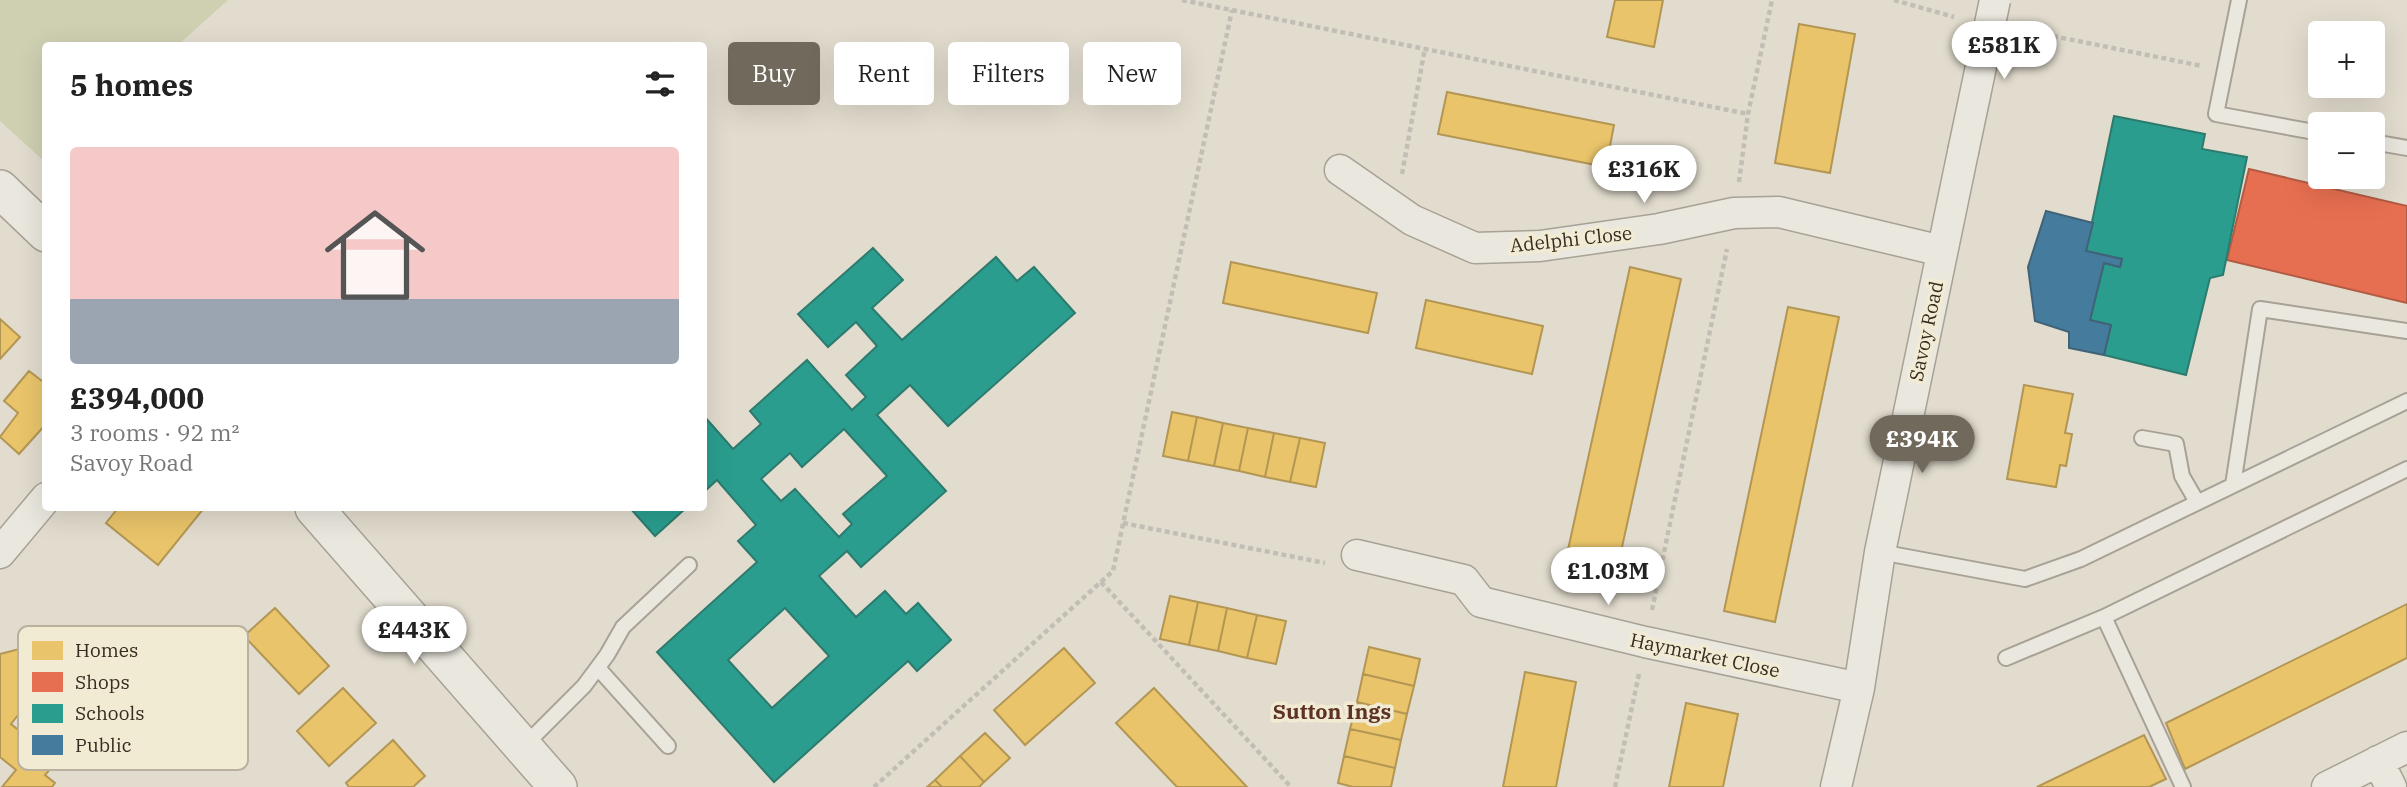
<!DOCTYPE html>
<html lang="en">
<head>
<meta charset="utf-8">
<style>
  :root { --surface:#fff; --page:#f2f2f2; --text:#222; --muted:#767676; --line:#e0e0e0; --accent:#72695d }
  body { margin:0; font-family:"IBM Plex Serif",serif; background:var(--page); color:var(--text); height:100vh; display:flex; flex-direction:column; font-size:26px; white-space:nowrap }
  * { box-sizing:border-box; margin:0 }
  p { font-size:23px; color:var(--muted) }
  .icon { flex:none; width:38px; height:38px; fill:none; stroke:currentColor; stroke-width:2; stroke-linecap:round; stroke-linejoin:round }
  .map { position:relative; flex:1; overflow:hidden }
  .sheet { position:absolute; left:42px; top:42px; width:665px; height:469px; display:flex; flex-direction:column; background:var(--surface); border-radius:7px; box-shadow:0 7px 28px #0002 }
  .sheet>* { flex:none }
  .top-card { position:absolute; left:728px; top:42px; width:665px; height:63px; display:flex; gap:14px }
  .fabs { position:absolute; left:2308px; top:21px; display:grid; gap:14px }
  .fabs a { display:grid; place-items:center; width:77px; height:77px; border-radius:7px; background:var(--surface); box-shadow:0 7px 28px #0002; font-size:35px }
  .price { position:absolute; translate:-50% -60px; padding:0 16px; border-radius:24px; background:#fff; color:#222; font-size:23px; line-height:46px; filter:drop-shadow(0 2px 4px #0008) }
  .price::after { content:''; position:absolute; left:50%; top:42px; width:21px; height:16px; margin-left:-10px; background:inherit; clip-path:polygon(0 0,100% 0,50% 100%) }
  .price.current { background:var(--accent); color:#fff }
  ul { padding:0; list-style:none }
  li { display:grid; align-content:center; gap:14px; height:371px; padding:0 28px }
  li+li { border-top:2px solid var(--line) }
  li span { display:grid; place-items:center; height:217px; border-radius:7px; color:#555 }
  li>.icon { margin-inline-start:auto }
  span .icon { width:126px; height:126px; fill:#fffc; stroke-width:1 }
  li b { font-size:30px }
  h2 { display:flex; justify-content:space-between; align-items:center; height:84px; padding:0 28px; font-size:30px }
  .tag { padding:0 24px; border-radius:7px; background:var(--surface); box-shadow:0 7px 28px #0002; font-size:24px; line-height:63px }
  .tag.current { background:var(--accent); color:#fff }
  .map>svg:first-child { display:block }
  .green { fill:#cfd0b2 }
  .homes { fill:#e9c46a; stroke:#b39654; stroke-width:2 }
  .shops { fill:#e76f51; stroke:#b25b42; stroke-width:2 }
  .schools { fill:#2a9d8f; stroke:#2d7b6e; stroke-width:2; fill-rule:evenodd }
  .public { fill:#457b9d; stroke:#406378; stroke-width:2 }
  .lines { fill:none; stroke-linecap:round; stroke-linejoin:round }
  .service-casing { stroke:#a7a196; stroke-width:18 }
  .minor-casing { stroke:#a7a196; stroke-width:33 }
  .tertiary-casing { stroke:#a7a196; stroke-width:40 }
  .path { stroke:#c3beb5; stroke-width:4.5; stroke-dasharray:5 3.5; stroke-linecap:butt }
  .service { stroke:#eae7de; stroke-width:14 }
  .minor { stroke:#eae7de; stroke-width:30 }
  .tertiary { stroke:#eae7de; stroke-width:37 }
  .minor-bridge-casing { stroke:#a7a196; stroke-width:33; stroke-linecap:butt }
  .minor-bridge { stroke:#eae7de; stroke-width:30 }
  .labels { text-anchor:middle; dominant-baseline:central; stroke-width:7; stroke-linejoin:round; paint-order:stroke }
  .street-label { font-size:19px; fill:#352b20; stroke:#f2ebd4 }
  .neighbourhood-label { font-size:21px; font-weight:bold; fill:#5d3223; stroke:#f2ebd4 }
  .key { fill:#f2ebd4; stroke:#b9b19e; stroke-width:2 }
  .key-label { font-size:19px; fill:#352b20 }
</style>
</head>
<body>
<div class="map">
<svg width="2407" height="787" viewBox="0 0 2407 787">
  <rect width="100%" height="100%" fill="#e2dcce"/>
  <!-- green -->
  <path class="green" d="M0,0H228L178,45L46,46L45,162L0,121Z"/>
  <!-- homes -->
  <path class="homes" d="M1615,0H1663L1654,47L1607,37Z
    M1799,24L1855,34L1830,173L1775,163Z
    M1447,92L1614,125L1606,167L1438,134Z
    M1231,262L1377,293L1368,333L1223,303Z
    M1630,267L1681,279L1613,588L1562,577Z
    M1426,300L1543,326L1532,374L1416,348Z
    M1788,307L1839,317L1775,622L1724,611Z
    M0,319L20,337L0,359Z
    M29,371L46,384V424L19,454L0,437L18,413L4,401Z
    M2024,385L2073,394L2065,433L2072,434L2066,466L2060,465L2056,487L2007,479Z
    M1172,412L1197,417L1188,461L1163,456Z
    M1197,417L1223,423L1214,466L1188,461Z
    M1223,423L1248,428L1239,471L1214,466Z
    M1248,428L1274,433L1265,477L1239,471Z
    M1274,433L1300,438L1290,482L1265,477Z
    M1300,438L1325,443L1316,487L1290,482Z
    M118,508H204L158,565L106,523Z
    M1170,596L1198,602L1189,645L1160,639Z
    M1198,602L1227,608L1218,651L1189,645Z
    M2407,604V658L2185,769L2166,723Z
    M275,608L329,666L299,694L244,636Z
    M1227,608L1257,615L1247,658L1218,651Z
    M1257,615L1286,621L1276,664L1247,658Z
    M1369,647L1420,659L1414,686L1363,674Z
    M23,648L47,668L38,679L88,719L70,740L26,705L11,724L57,761L45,775L55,783L52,787H2L16,770L0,757V654Z
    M1064,648L1095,683L1025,745L994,710Z
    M1525,672L1576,682L1556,787H1503Z
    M1363,674L1414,686L1407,714L1357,702Z
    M343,688L376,723L329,766L297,731Z
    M1154,688L1247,787H1177L1116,723Z
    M1357,702L1407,714L1401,740L1350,729Z
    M1686,703L1738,714L1723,787H1669Z
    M1350,729L1401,740L1395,768L1344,756Z
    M985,733L1010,758L984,782L960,756Z
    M2144,735L2166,779L2149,787H2037Z
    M393,740L425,776L413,787H349L346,783Z
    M960,756L984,782L979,787H942L935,780Z
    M1344,756L1395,768L1391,787H1353L1338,783Z
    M935,780L942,787H927Z"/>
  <!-- shops -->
  <path class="shops" d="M2249,169L2407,206V303L2227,260Z"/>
  <!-- schools -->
  <path class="schools" d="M2114,116L2205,134L2202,149L2247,157L2223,275L2210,278L2186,375L2104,355L2111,325L2090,320L2104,263L2120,267L2122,259L2086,251Z
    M873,248L903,280L872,308L902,340L996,257L1017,281L1034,267L1075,313L948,426L910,385L877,415L946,491L861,567L847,551L819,576L856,617L885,591L906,614L918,603L951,640L917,671L908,661L774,782L657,652L757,562L738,541L756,525L717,480L704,492V416L733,449L761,424L750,411L807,360L852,410L866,397L846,375L877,346L856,322L828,347L798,314ZM844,429L887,476L843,514L852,524L839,537L795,489L781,501L761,479L790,453L802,467ZM785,608L829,656L772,708L728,660Z
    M630,508H686L655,536Z"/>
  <!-- public -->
  <path class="public" d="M2046,211L2093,223L2086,251L2122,259L2120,267L2104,263L2090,320L2111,325L2104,355L2069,348V332L2035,321L2028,267Z"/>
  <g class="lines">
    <!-- service casing -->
    <g class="service-casing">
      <path id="service" d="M2239,0L2216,114L2320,133
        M2373,142L2407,148
        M2142,438L2176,444L2182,476L2197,502
        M2233,485L2260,309L2407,331
        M1880,552L2025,579L2081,559L2407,401
        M2104,617L2407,469
        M2006,658L2104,617L2183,787
        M598,668L668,746
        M524,746L584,686L607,655L623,627L689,565"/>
    </g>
    <!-- minor casing -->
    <g class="minor-casing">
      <path id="minor" d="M1340,170L1412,220L1475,248L1540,246L1659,229L1734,213L1779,212L1942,251
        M0,553L46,498
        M1357,555L1464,580L1481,602L1645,642L1859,688
        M2378,761L2391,787
        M1836,787L1859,688L1880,552L1963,152
        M2327,787L2407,747"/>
    </g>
    <!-- tertiary casing -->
    <g class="tertiary-casing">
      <path id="tertiary" d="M0,189L46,233
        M314,508L558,787"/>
    </g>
    <!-- path -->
    <path class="path" d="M1182,0L1748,114
      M1894,0L1954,17
      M2028,31L2202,66
      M1402,174L1425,48
      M1739,182L1748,114L1772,0
      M1123,523L1325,563
      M1101,582L1291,787
      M1652,610L1727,249
      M874,787L1113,571L1232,10
      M1615,787L1639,674"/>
    <!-- service -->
    <use href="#service" class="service"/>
    <!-- minor -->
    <use href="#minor" class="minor"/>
    <!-- tertiary -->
    <use href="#tertiary" class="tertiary"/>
    <!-- minor-bridge casing -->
    <g class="minor-bridge-casing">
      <path id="minor-bridge" d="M1963,152L1995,0"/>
    </g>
    <!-- minor-bridge -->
    <use href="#minor-bridge" class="minor-bridge"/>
  </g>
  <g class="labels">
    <!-- street labels -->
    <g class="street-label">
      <text transform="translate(1571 239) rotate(-6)">Adelphi Close</text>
      <text transform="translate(1926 331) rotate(-78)">Savoy Road</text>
      <text transform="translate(1705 655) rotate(12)">Haymarket Close</text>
    </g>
    <!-- neighbourhood labels -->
    <g class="neighbourhood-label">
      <text x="1332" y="711">Sutton Ings</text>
    </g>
  </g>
  <!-- legend -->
  <rect x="18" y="626" width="230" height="144" rx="10" class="key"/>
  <rect x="32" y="641" width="31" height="19" fill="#e9c46a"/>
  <rect x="32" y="672" width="31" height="20" fill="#e76f51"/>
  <rect x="32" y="704" width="31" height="19" fill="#2a9d8f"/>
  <rect x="32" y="735" width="31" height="20" fill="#457b9d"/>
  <g class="key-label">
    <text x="75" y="657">Homes</text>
    <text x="75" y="689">Shops</text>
    <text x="75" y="720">Schools</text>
    <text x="75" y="752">Public</text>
  </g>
</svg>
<div class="fabs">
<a>+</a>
<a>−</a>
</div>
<b class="price" style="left:2004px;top:81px">£581K</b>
<b class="price" style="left:1644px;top:205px">£316K</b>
<b class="price current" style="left:1922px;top:475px">£394K</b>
<b class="price" style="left:1608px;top:607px">£1.03M</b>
<b class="price" style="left:414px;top:666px">£443K</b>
<div class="top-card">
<a class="tag current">Buy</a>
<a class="tag">Rent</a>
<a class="tag">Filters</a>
<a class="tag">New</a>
</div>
<section class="sheet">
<h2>5 homes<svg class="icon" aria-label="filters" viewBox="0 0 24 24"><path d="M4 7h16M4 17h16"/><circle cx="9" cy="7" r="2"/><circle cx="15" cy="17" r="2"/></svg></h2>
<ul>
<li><span style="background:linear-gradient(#f6c9c9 70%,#9aa5b1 0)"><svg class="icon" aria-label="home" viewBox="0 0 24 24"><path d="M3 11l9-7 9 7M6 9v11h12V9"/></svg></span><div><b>£394,000</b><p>3 rooms · 92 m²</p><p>Savoy Road</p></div></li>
</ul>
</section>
</div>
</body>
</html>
